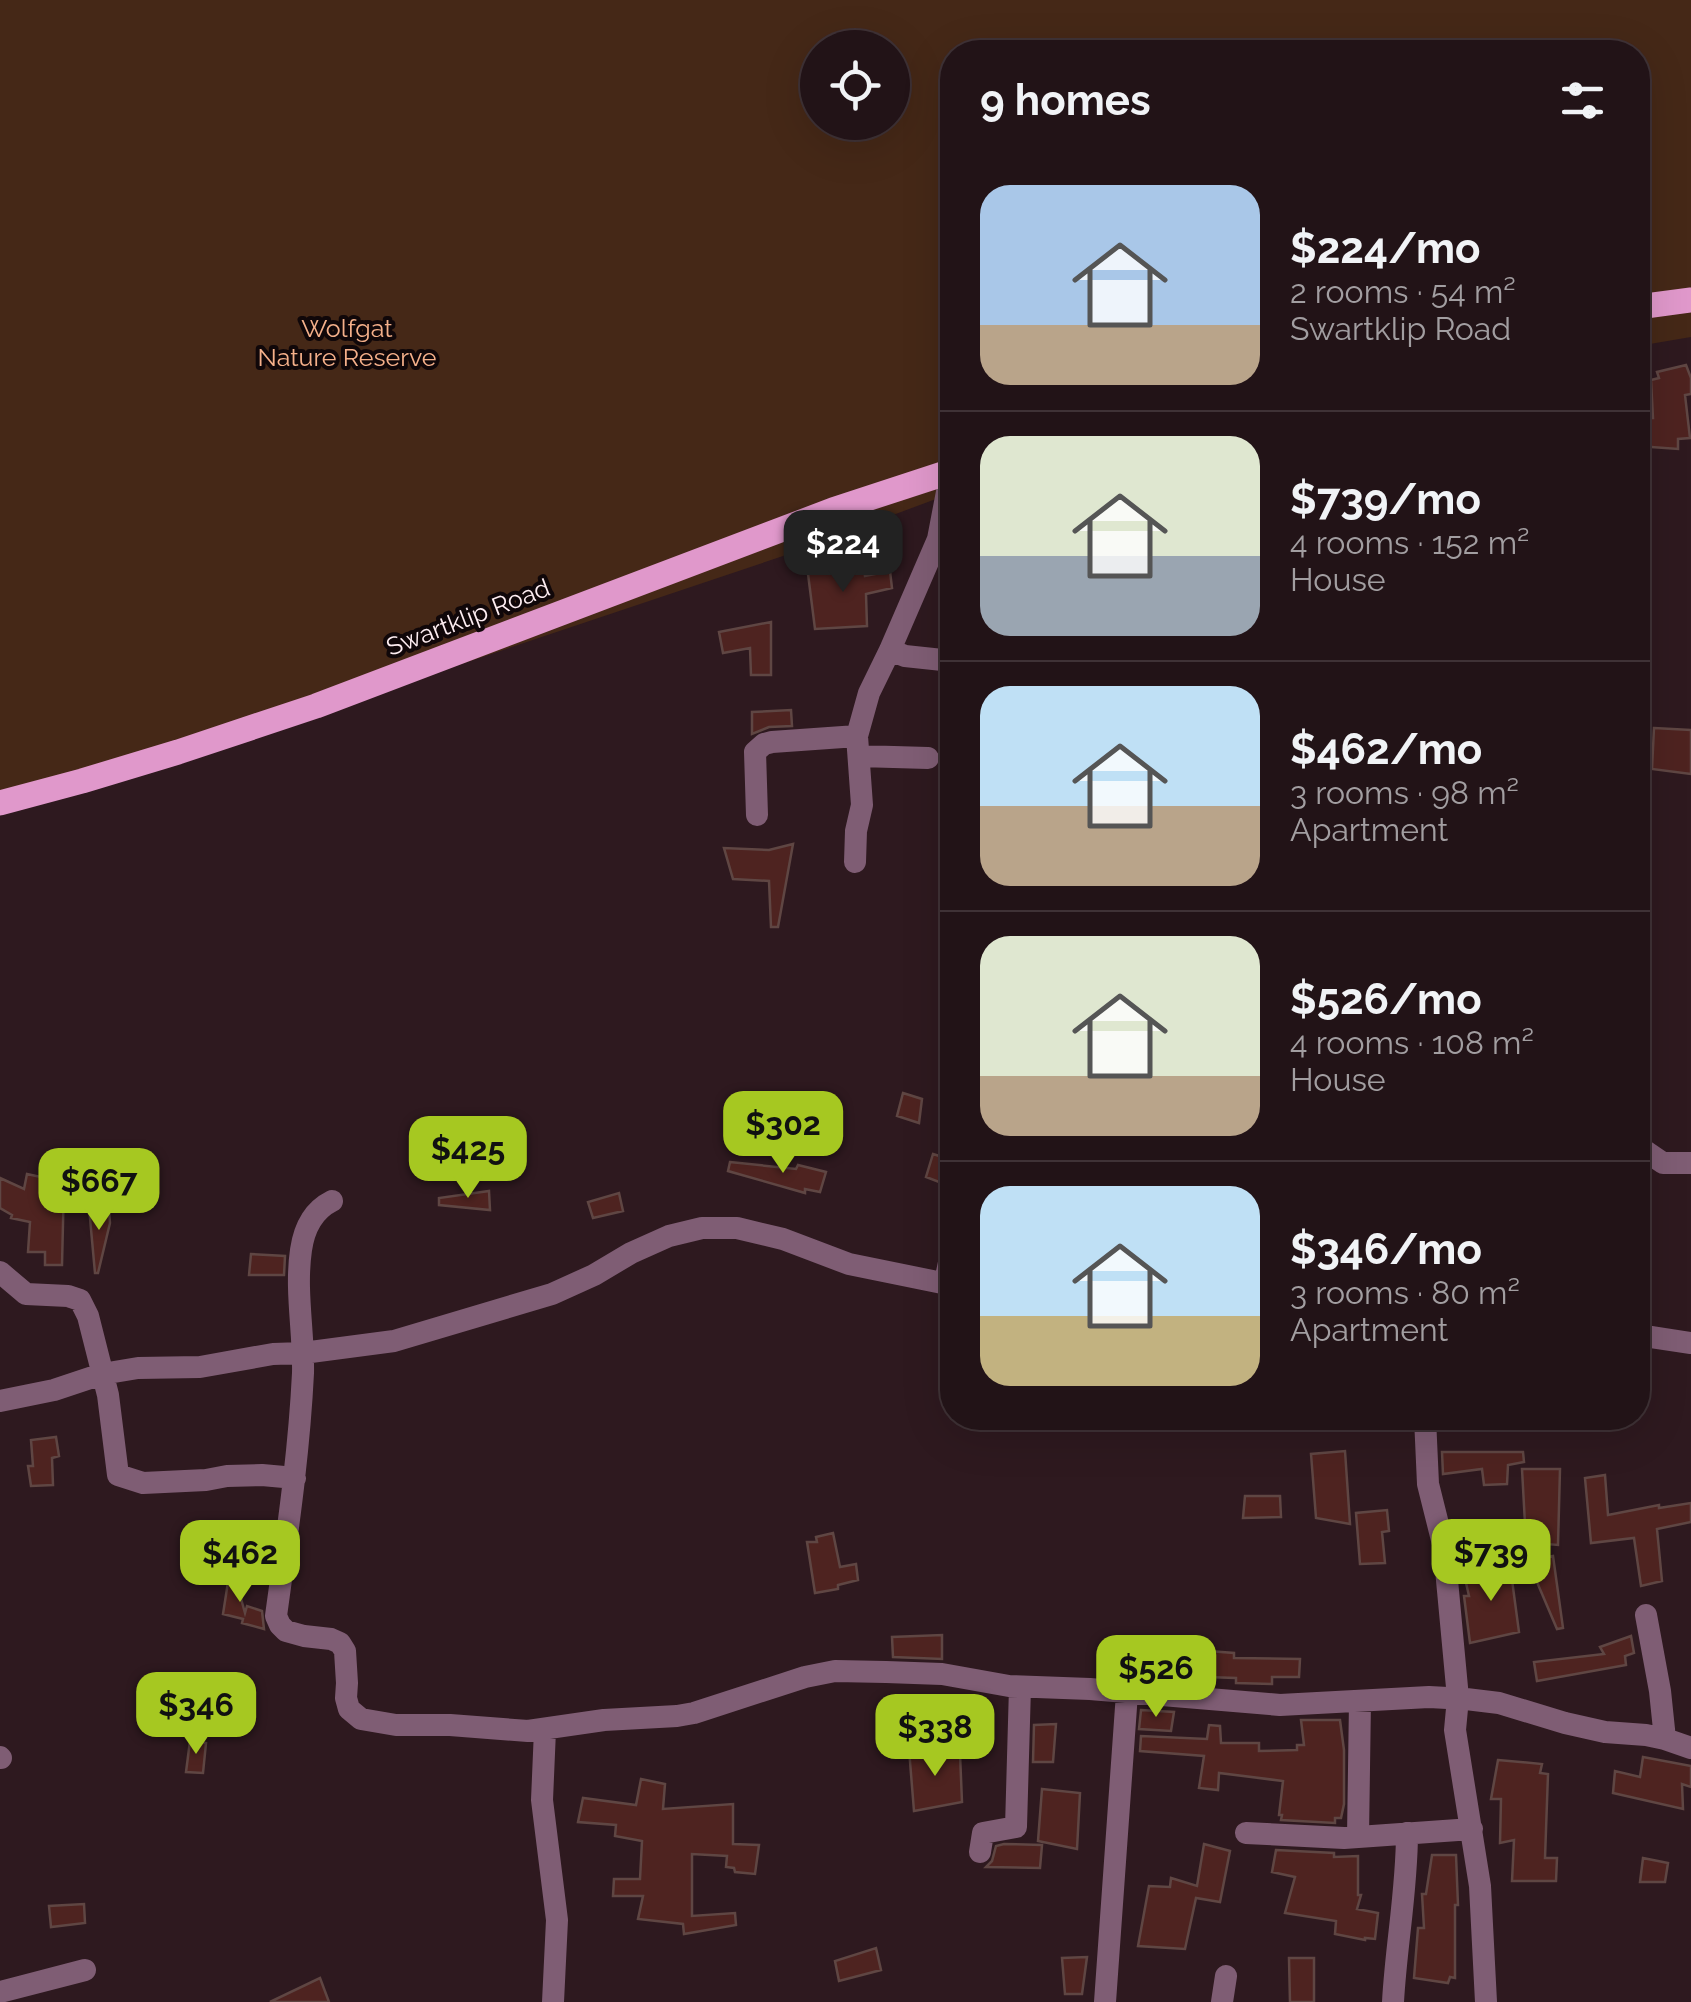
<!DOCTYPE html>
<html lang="en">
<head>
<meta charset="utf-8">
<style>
  :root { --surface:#221317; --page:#2e2024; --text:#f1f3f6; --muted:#a29ea1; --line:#3f3236; --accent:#a6c821 }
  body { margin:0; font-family:Raleway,sans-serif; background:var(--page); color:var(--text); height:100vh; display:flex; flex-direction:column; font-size:38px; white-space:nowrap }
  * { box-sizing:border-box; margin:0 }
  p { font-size:32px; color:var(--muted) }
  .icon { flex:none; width:55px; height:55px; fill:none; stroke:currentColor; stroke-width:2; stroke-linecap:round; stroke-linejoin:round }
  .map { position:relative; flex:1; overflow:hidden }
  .sheet { position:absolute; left:940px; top:40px; width:710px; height:1390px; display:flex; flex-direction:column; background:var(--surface); border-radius:40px; box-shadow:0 10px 40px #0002,0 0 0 2px var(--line) }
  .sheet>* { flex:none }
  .controls { position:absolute; left:800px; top:30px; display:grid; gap:20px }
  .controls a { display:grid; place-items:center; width:110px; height:110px; border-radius:50%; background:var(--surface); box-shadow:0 10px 40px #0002,0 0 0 2px var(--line); font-size:50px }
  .price { position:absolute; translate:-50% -85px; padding:0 22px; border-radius:20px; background:var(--accent); color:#111; font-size:32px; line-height:65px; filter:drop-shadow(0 2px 5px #0008) }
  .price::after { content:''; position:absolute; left:50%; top:60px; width:30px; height:22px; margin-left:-15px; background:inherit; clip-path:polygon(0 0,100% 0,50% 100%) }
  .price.selected { background:#222; color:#fff }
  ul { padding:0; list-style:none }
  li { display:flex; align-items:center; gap:30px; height:250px; padding:0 40px }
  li+li { border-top:2px solid var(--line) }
  li span { display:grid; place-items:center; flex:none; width:280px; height:200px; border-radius:30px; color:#555 }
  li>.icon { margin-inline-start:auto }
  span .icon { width:120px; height:120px; fill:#fffc; stroke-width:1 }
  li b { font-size:42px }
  h2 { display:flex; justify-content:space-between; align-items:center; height:120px; padding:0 40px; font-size:42px }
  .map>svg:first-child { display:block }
  .green { fill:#452817; fill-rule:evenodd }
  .building { fill:#4e2320; stroke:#5f4643; stroke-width:2.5 }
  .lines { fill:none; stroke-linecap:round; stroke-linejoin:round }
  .street { stroke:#7f5d74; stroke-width:22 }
  .primary { stroke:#e098cb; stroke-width:25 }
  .labels { text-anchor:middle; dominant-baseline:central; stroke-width:8; stroke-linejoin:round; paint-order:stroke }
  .park-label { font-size:25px; fill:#f5b08a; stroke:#100709 }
  .street-label { font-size:25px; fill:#feeef2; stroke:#100709 }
</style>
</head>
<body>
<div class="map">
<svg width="1691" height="2002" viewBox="0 0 1691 2002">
  <rect width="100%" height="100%" fill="#2e191f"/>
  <!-- green -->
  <path class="green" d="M0,0H1691V337L1638,346V52H952V493L783,556L125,777L0,796ZM818,48H892V122H818Z"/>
  <!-- building -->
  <path class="building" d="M1686,365L1691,378V394L1685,395L1690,438L1678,439V449L1638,446V418H1653L1651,380L1659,378L1657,372Z
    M831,563L832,569L864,566L865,576L890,571L892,588L866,594L867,626L815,629L807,566Z
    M771,622V675H751L750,648L723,653L719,632Z
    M791,710L792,726L769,727L752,734V712Z
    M1654,728L1691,730V774L1652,769Z
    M793,844L778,927H771L769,881L733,879L724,848L769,850Z
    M903,1093L922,1099L919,1123L897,1116Z
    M933,1154L952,1160V1187L926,1177Z
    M730,1162L796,1169L798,1165L826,1172L820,1192L805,1189V1193L728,1171Z
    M27,1174L64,1182L62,1265H45V1252H28L30,1222L11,1218L12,1215L0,1208V1178L24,1189Z
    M489,1191L490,1210L439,1205V1198Z
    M619,1193L623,1211L593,1218L588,1202Z
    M89,1207L109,1210L110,1223L98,1273H95Z
    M251,1254L285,1256L284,1275H249Z
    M56,1437L59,1456L52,1458L53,1485L31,1486L28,1466H33L31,1440Z
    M1345,1451L1350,1524L1316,1518L1311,1454Z
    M1442,1452H1523L1524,1462L1508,1465L1507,1484L1484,1485L1482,1469L1443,1474Z
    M1522,1469H1560L1558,1545L1520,1542L1512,1523L1525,1524Z
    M1605,1475L1608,1515L1659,1505V1508L1691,1503V1522L1657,1529L1662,1581L1641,1586L1634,1538L1591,1543L1585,1478Z
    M1245,1496H1280L1281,1517L1243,1518Z
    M1387,1510L1389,1531L1382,1532L1385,1563L1360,1564L1356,1513Z
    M833,1533L840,1567L856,1564L858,1580L838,1585V1589L815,1593L807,1542H817L816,1537Z
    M1553,1556L1563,1628L1557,1629L1528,1561Z
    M231,1563L245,1613L247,1606L262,1611L264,1629L242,1623L243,1619L223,1614Z
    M1510,1565L1519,1632L1470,1643L1464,1596H1469L1464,1574Z
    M942,1635V1659L893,1657L892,1637Z
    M1631,1636L1634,1653L1625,1656L1626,1665L1537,1681L1534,1662L1604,1654L1600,1647Z
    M1208,1651L1234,1653V1658L1300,1659L1299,1677H1272V1684L1236,1683V1678L1207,1677Z
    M1141,1710L1174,1712L1171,1731L1139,1729Z
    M1301,1720H1340L1344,1750V1804L1341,1818H1335V1823L1281,1820L1282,1815H1279L1283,1781L1219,1773L1218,1790L1199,1788L1204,1756L1140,1751L1141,1736L1207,1739L1209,1725L1220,1726L1221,1743H1259V1751L1297,1750V1745H1304Z
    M1056,1724L1053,1762H1033L1034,1725Z
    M190,1741L206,1743L203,1773L186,1772Z
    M934,1748V1756L960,1754L962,1802L914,1811L909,1749Z
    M1643,1757L1691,1766V1787L1682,1784L1683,1809L1613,1793L1615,1771L1640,1777Z
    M1498,1760L1542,1764L1540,1773L1548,1774L1545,1858H1557L1556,1881H1512L1514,1840L1500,1843L1501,1799H1491Z
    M641,1779L665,1784L663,1809L733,1804V1844L759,1845L755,1874L735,1872L734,1868L726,1867L727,1856L692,1854V1916L735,1913L736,1925L684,1934L683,1924L638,1919L643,1896H613L614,1879H640L642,1841L615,1836L616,1825L578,1822L583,1798L636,1805Z
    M1042,1789L1080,1793L1077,1849L1038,1841Z
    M1004,1844L1042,1845L1040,1868L986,1867L992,1861L996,1846Z
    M1204,1844L1230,1851L1220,1902L1196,1898L1185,1949L1138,1946L1149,1886L1170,1887L1171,1878L1197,1886Z
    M1276,1850L1334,1853V1857L1358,1856V1895H1361L1357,1909L1378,1913L1375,1939L1365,1938V1940L1335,1934L1336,1921L1285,1913L1295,1877L1272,1872Z
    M1432,1855H1456L1458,1905H1455V1978L1450,1977L1448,1983L1414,1978L1418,1928H1424L1422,1894H1426Z
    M1643,1858L1668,1863L1665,1882H1640Z
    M84,1904L85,1923L51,1927L49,1906Z
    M876,1948L881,1970L839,1981L835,1961Z
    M1087,1957L1082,1994H1065L1062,1958Z
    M1289,1958H1314V2002H1290Z
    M320,1978L329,2002H270Z"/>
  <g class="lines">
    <!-- street -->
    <path class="street" d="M890,650L905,656L952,661
      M859,756L928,758
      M757,815L755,752L764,744L772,742L857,736L869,693L890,650L938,539L951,471
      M855,862L856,831L862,805L857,736
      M1638,1146L1663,1163H1691
      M332,1201C312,1211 304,1229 301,1250C295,1291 304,1332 303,1373C299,1455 287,1535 276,1616L280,1625L286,1631L304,1636L331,1639L340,1643L345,1651L347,1683L346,1698L349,1709L361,1719L396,1725H450L528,1731L604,1720L677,1716L694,1713L805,1677L835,1671L886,1672L942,1674L1009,1686L1090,1689L1280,1705L1429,1697L1466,1699L1499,1703L1565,1723L1605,1732L1646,1735L1665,1739L1691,1748
      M0,1272L26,1294L68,1296L80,1300L88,1316L108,1395L118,1475L143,1483L206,1480L227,1476L262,1475L295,1478
      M945,1282L952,1248
      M1638,1335L1691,1343
      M0,1401L54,1390L102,1374L138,1368L200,1367L273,1354L303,1353L394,1341L552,1294L594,1275L631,1253L669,1236L702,1228H737L783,1239L849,1264L952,1285
      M1425,1418L1428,1484L1444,1548L1458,1698L1455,1730L1480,1886L1486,2002
      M1646,1615L1660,1691L1665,1739
      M545,1730L542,1800L557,1920L553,2002
      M0,1757L1,1758
      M1246,1833L1344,1838L1472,1829
      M1358,1837L1360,1701
      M980,1852L983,1833L1016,1827L1020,1687
      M0,1992L85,1970
      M1105,2002L1127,1693
      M1222,2002L1226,1976
      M1393,2002C1396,1946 1407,1890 1407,1833"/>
    <!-- primary -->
    <path class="primary" d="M1638,307L1691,300
      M0,803L82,781L178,752L316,706L833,510L952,471"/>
  </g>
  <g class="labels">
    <!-- park labels -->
    <g class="park-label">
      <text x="347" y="328">Wolfgat<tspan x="347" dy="29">Nature Reserve</tspan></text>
    </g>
    <!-- street labels -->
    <g class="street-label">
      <text transform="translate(468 617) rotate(-21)">Swartklip Road</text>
    </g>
  </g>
</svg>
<div class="controls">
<a><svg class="icon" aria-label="locate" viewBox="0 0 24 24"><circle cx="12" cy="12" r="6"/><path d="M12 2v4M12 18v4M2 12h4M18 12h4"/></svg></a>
</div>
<b class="price selected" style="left:843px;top:595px">$224</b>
<b class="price" style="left:783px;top:1176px">$302</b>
<b class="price" style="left:468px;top:1201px">$425</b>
<b class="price" style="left:99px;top:1233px">$667</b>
<b class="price" style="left:1491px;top:1604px">$739</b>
<b class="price" style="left:240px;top:1605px">$462</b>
<b class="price" style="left:1156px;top:1720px">$526</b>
<b class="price" style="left:196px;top:1757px">$346</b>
<b class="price" style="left:935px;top:1779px">$338</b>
<section class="sheet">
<h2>9 homes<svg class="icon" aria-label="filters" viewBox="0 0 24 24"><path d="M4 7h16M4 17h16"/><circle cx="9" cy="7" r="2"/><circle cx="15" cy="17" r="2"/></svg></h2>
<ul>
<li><span style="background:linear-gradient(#a9c7e8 70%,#b9a48a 0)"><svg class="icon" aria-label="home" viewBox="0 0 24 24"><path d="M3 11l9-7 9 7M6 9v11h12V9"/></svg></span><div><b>$224/mo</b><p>2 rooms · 54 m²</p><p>Swartklip Road</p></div></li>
<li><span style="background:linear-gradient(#dfe7d0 60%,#9aa5b1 0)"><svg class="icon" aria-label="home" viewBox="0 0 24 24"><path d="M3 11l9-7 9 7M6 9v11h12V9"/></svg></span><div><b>$739/mo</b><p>4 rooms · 152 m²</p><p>House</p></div></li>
<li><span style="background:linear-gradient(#bfe0f5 60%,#b9a48a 0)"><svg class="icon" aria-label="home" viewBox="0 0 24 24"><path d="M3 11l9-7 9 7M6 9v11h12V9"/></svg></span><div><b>$462/mo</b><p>3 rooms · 98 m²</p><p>Apartment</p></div></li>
<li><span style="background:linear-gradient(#dfe7d0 70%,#b9a48a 0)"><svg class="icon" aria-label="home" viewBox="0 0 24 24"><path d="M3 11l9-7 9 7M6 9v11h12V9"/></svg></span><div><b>$526/mo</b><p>4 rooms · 108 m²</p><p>House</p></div></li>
<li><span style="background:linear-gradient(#bfe0f5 65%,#c2b280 0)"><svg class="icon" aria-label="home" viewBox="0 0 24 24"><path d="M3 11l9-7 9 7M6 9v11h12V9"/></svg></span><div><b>$346/mo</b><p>3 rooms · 80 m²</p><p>Apartment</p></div></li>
</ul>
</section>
</div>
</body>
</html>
